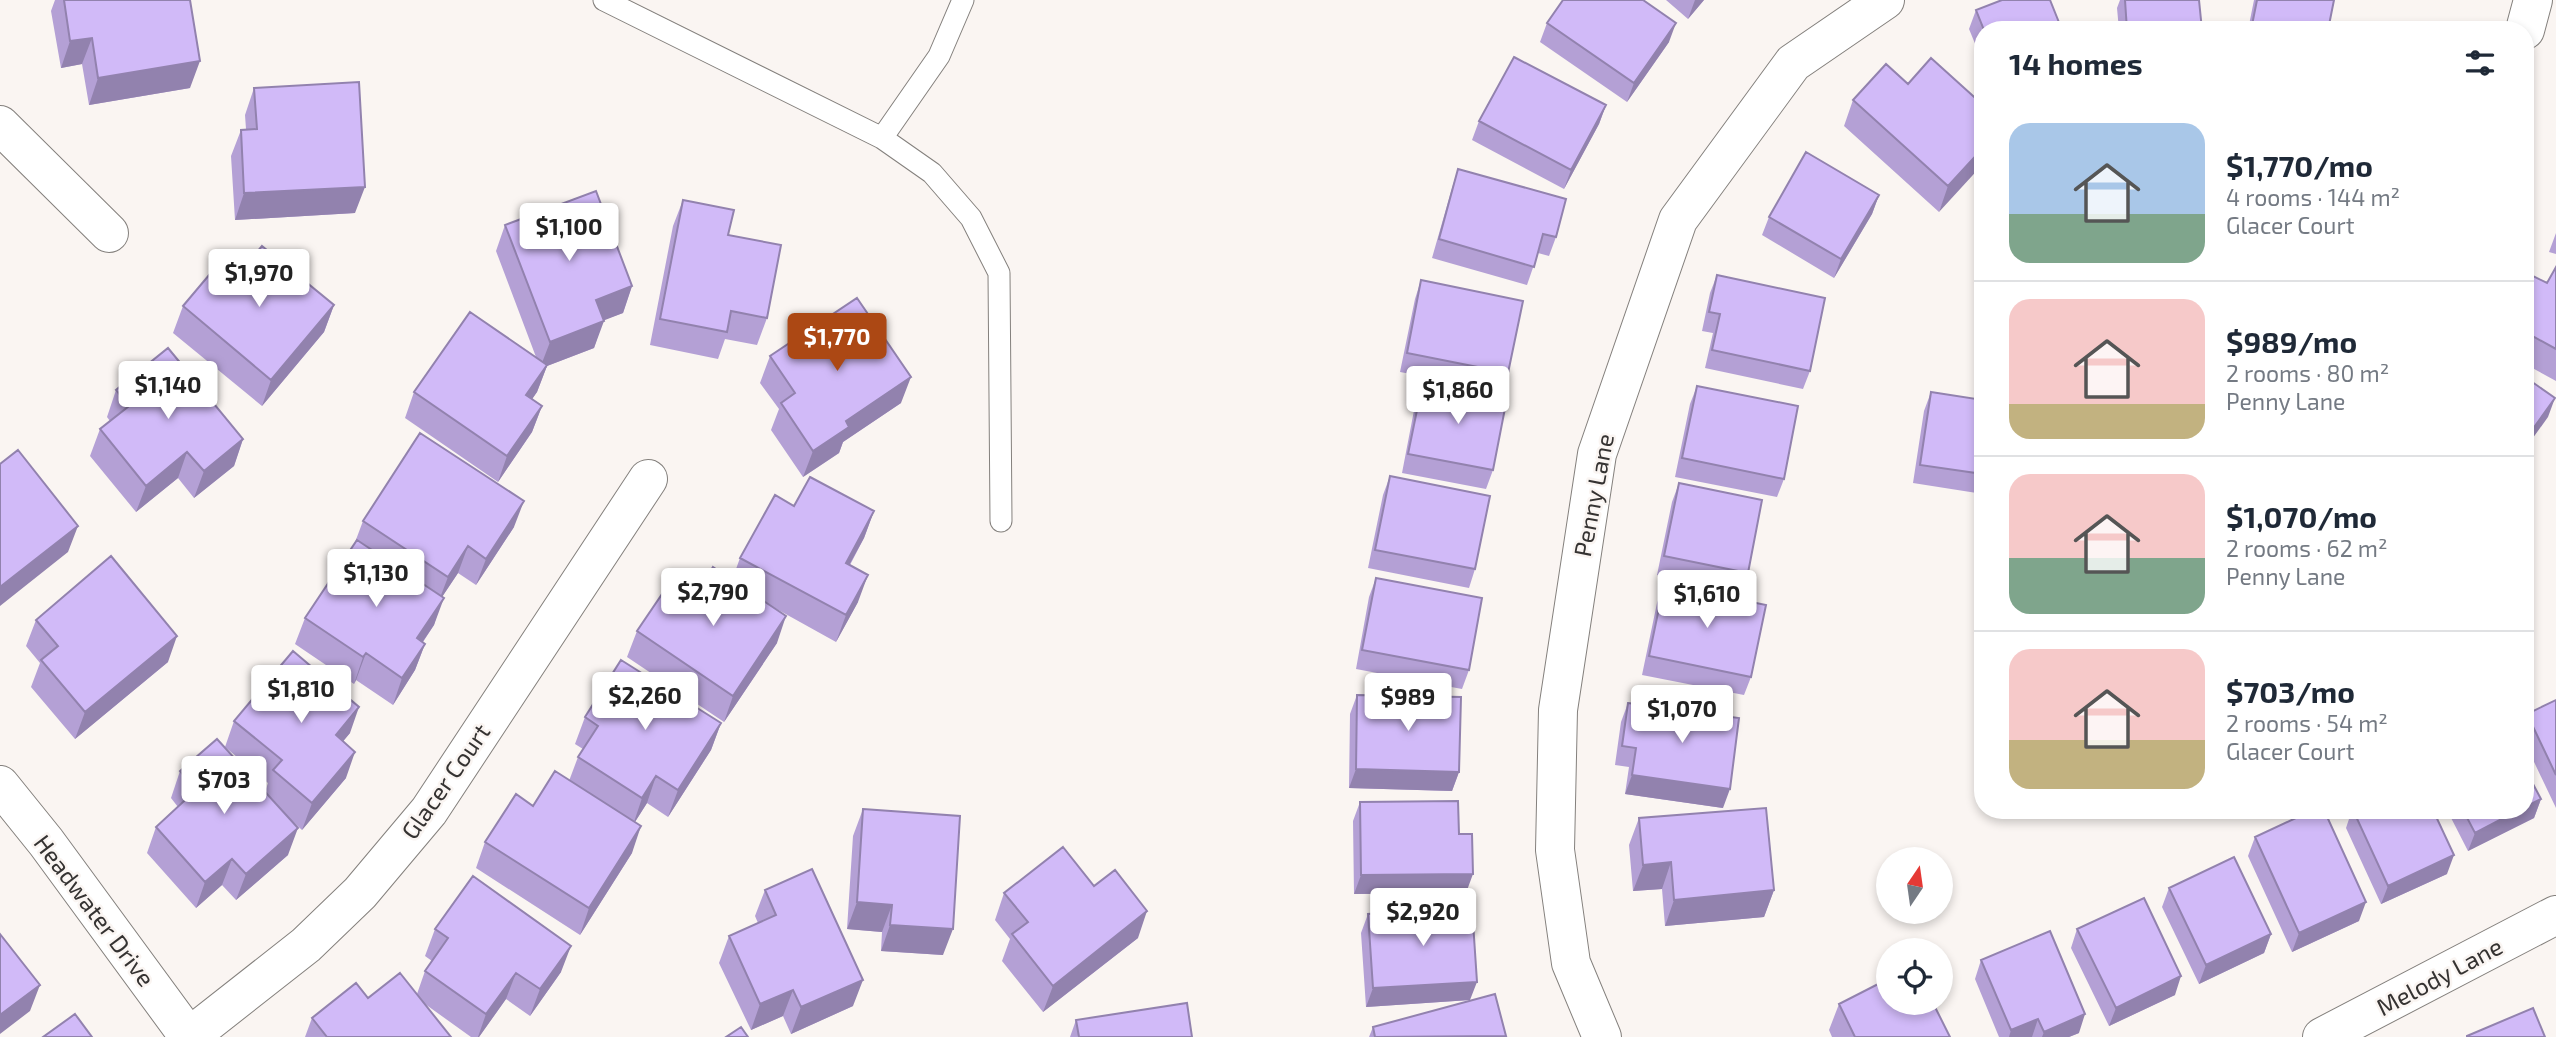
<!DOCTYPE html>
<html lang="en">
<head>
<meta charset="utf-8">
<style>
  :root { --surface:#fff; --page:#f2f2f3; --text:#1f2937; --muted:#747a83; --line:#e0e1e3; --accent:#ac4814 }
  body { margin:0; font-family:"Exo 2",sans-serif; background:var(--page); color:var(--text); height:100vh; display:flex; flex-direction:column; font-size:26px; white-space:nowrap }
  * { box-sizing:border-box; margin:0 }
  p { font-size:23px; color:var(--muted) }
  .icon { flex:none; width:38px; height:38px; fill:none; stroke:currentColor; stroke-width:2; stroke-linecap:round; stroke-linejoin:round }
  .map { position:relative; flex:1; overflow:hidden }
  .details { position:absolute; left:1974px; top:21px; width:560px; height:798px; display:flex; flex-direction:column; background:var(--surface); border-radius:28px; box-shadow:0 4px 10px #0003 }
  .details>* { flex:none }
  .needle { width:46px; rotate:13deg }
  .controls { position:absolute; left:1876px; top:847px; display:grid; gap:14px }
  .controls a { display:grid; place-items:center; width:77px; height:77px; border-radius:50%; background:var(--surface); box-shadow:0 4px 10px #0003; font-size:35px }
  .price { position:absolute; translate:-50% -60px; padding:0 16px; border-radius:7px; background:#fff; color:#222; font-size:23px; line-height:46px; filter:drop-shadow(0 2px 4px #0008) }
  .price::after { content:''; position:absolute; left:50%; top:42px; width:21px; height:16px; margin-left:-10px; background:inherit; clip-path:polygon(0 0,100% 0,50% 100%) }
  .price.current { background:var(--accent); color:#fff }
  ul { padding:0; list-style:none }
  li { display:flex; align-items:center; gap:21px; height:175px; padding:0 35px }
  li+li { border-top:2px solid var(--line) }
  li span { display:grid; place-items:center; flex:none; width:196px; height:140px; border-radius:21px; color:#555 }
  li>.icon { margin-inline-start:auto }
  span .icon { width:84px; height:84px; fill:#fffc; stroke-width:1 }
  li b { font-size:30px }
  h2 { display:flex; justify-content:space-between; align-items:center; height:84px; padding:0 35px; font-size:30px }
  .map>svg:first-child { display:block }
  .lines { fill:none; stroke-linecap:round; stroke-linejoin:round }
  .lane-casing { stroke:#84807d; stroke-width:23 }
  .street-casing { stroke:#84807d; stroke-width:40 }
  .lane { stroke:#fff; stroke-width:21 }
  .street { stroke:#fff; stroke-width:38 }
  .wall { fill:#b4a0d5 }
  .shaded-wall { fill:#9282ae }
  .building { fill:#d1baf8; stroke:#9282ae; stroke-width:2 }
  .labels { text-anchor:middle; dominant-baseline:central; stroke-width:5; stroke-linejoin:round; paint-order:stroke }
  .street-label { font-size:24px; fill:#353332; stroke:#faf5f2 }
</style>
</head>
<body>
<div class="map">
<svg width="2556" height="1037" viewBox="0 0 2556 1037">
  <rect width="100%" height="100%" fill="#faf5f2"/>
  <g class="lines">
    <!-- lane casing -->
    <g class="lane-casing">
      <path id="lane" d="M604,0L882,138L932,173L971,218L999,273L1001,521
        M882,138L939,56L963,0"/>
    </g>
    <!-- street casing -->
    <g class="street-casing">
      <path id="street" d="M2525,30L2533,0
        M0,125L109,233
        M0,785L46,842L189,1037
        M189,1037L306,945L360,893L429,811L648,479
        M1602,1037L1571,963L1555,850L1558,710L1597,454L1678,220L1793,63L1885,0
        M2322,1037L2556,915"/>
    </g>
    <!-- lane -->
    <use href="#lane" class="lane"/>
    <!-- street -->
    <use href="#street" class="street"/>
  </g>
  <!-- wall -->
  <path class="wall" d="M55,0H190V88L89,105L82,64L61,68L51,11Z
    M1666,0H1704L1688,19Z
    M2120,0H2125L2202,30H2119L2117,8Z
    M2254,0H2334L2328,30H2248Z
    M1976,10L2062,30H1983V63L1969,29Z
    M1547,23L1669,42L1627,102L1540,42Z
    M1908,84L1983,105L1939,212L1844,126L1853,100Z
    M254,88L355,213L235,220L231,156L241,130L246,129L245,115Z
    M1606,105L1599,124L1564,189L1472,140L1479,121Z
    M1458,169L1556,237L1549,256L1538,253L1527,285L1432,258L1452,188Z
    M1879,195L1872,214L1834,278L1762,235L1769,217Z
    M683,200L728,235L767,318L757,345L725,339L718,359L650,345L673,226Z
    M505,225L632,286L623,313L603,320L594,348L547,366L537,392L532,399L542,406L532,432L498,482L405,418L414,392L536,357L496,251Z
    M2556,233V254L2549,252Z
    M2556,267V381L2525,364V290L2547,283Z
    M243,269L334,305L324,332L262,406L173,333L183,306Z
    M1717,275L1810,371L1803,389L1705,368L1713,333L1702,331L1710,293Z
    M1421,280L1508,373L1502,391L1400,372L1415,299Z
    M770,356L901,403L843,442L839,453L803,477L771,430L779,409L760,383Z
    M1423,381L1493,470L1486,489L1402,473L1416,400Z
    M1697,386L1784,479L1777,497L1675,477L1690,404Z
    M116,390L243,439L234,466L194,498L178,478L136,512L90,456L100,429L110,421L107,417Z
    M1931,392L1983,400V494L1913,483L1924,411Z
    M1390,476L1475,569L1469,588L1368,568L1383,495Z
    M1679,483L1748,573L1741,592L1657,575L1672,502Z
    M794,506L874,511L864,538L850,565L858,602L836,642L773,607L777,643L724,722L627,657L637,631L698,591L732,580L740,558Z
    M363,521L514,527L476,585L458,573L442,597L434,625L423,642L425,644L415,670L393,705L356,680L354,684L295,644L305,618L354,545Z
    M1376,578L1469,670L1462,689L1356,669L1369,597Z
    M1664,584L1751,677L1744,695L1642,675L1657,603Z
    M36,620L168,662L75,739L31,687L40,663L26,646Z
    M1357,695L1459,772L1452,791L1349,788L1350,714Z
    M2556,700V808L2525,743V718L2527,714Z
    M1628,703L1723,808L1625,794L1629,767L1615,765L1621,722Z
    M585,717L721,723L711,750L668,817L647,803L635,822L632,853L580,935L476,868L485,842L533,806L569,781L578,757L583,749L575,744Z
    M234,721L350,733L343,741L346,778L302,830L289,818L288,855L236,900L222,885L196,908L147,853L156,827L178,807L171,798L180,771L265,792L268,783L225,747Z
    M2541,799L2534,818L2468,851L2447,810H2525Z
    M1360,802L1466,893L1354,894L1353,821Z
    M863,809L943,955L881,951L882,932L847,929L853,836Z
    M2352,810H2433L2447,874L2381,904L2346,828Z
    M1639,818L1774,890L1764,917L1665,926L1662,889L1633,891L1629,845Z
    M2255,837L2359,921L2292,952L2248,856Z
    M1094,886L1138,938L1043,1012L1002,961L1010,939L995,920L1004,893Z
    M2169,888L2271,934L2264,953L2199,984L2162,907Z
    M765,890L853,1006L791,1034L783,1016L751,1030L719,963L729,936L758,923L755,916Z
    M1368,914L1470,1000L1366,1007L1361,933Z
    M435,929L561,972L530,1016L506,999L479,1037H471L425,1004L451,1037H305L312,1018L368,998L417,994L425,971L432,961L425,956Z
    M2077,929L2175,995L2109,1026L2071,948Z
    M1981,960L2079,1033L2069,1037H1999L1975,979Z
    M1839,1004L1950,1037H1832L1829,1030Z
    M1076,1020L1192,1037H1070Z
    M1373,1027L1505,1037H1369Z"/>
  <!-- shaded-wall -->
  <path class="shaded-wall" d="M1695,0H1704L1688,19Z
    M1676,23L1669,42L1627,102L1634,83Z
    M92,38L82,64L61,68L70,41Z
    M200,61L190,88L89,105L98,78Z
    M1606,105L1599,124L1564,189L1571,170Z
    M1983,148V164L1939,212L1948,186Z
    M365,187L355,213L235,220L244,193Z
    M1879,195L1872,214L1834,278L1841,259Z
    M632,286L623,313L587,327L596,300Z
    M334,305L324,332L262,406L271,380Z
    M604,321L594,348L547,366L537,392L517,421L526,395L540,368L550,342Z
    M911,377L901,403L843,442L839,453L803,477L813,451L846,421Z
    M2555,398L2548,417L2525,449V440Z
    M542,406L532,432L498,482L507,456Z
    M243,439L234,466L194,498L204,471Z
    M187,452L178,478L136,512L146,486Z
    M524,501L514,527L476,585L486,559Z
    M874,511L864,538L836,589L846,563Z
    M78,526L68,552L0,606V587Z
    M468,546L458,573L438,603L448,577Z
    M868,575L858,602L836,642L846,615Z
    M444,598L434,625L407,665L417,638Z
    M786,616L777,643L724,722L733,696Z
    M177,636L168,662L75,739L85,712Z
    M425,644L415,670L393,705L402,678Z
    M366,653L356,680L354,684L363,657Z
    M359,707L350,733L326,762L336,735Z
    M721,723L711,750L668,817L678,790Z
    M355,752L346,778L302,830L312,803Z
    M1356,769L1459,772L1452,791L1349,788Z
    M1632,775L1730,789L1723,808L1625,794Z
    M656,776L647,803L633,825L642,798Z
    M2541,799L2534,818L2468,851L2475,833L2519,810H2525V807Z
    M641,826L632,853L580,935L589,908Z
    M298,828L288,855L236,900L246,874Z
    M2454,855L2447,874L2381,904L2388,886Z
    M232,859L222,885L196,908L205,882Z
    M1671,862L1662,889L1633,891L1643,865Z
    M1473,874L1466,893L1354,894L1361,875Z
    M1774,890L1764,917L1665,926L1674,900Z
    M857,902L892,905L882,932L847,929Z
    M2366,902L2359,921L2292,952L2299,933Z
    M1147,911L1138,938L1043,1012L1053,986Z
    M890,925L953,929L943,955L881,951Z
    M2271,934L2264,953L2199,984L2206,965Z
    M571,946L561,972L530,1016L540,989Z
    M516,973L506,999L479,1037H478L486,1014Z
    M2181,976L2175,995L2109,1026L2116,1008Z
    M863,980L853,1006L791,1034L801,1007Z
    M1477,982L1470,1000L1366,1007L1373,988Z
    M40,985L30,1011L0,1034V1015Z
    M793,990L783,1016L751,1030L760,1004Z
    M2085,1014L2079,1033L2069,1037H2042L2044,1032Z
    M2038,1019L2032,1037H2009L2011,1030Z"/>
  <!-- building -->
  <path class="building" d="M64,0H190L200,61L98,78L92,38L70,41Z
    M1563,0H1643L1676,23L1634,83L1547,23Z
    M2002,0H2050L2062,30H1984L1976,10Z
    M2125,0H2199L2202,30H2127Z
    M2257,0H2334L2328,30H2251Z
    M2370,23L2390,30H2368Z
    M1514,57L1606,105L1571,170L1479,121Z
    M1931,58L1983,105V148L1948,186L1853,100L1886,64L1908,84Z
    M359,82L365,187L244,193L241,130L257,129L254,88Z
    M1806,152L1879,195L1841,259L1769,217Z
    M1458,169L1566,199L1556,237L1543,234L1534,267L1439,239Z
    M596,191L632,286L596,300L604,321L550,342L505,225Z
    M683,200L734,210L728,235L781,245L767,318L731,311L727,332L660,319Z
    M262,246L334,305L271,380L183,306L225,256L243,269Z
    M2556,267V349L2525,332V290L2533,276L2547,283Z
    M1717,275L1825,298L1810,371L1712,350L1720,314L1709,312Z
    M1421,280L1523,301L1508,373L1407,353Z
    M857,298L911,377L846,421L849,427L813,451L781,403L795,393L770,356Z
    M470,312L547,365L526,395L542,406L507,456L414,392Z
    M168,348L243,439L204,471L187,452L146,486L100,429L129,406L116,390Z
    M2525,377L2555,398L2525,440Z
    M1423,381L1507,398L1493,470L1408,454Z
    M1697,386L1798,406L1784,479L1682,458Z
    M1931,392L1983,400V474L1920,465Z
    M420,433L524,501L486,559L468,546L448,577L363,521Z
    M18,450L78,526L0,587V464Z
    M1390,476L1490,496L1475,569L1375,550Z
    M810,477L874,511L846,563L868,575L846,615L740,558L775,495L794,506Z
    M1679,483L1762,500L1748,573L1664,556Z
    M357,540L444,598L417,638L425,644L402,678L366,653L363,657L305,618Z
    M111,556L177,636L85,712L41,660L58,646L36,620Z
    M713,567L786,616L733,696L637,631L675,575L698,591Z
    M1376,578L1482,598L1469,670L1362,650Z
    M1664,584L1766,605L1751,677L1649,656Z
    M293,651L359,707L336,735L355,752L312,803L273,770L282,760L234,721Z
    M621,660L721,723L678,790L656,776L642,798L578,757L598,726L585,717Z
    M1357,695L1461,697L1459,772L1356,769Z
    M2556,700V775L2527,714Z
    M1628,703L1739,718L1730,789L1632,775L1636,748L1622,746Z
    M217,739L298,828L246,874L232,859L205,882L156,827L196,790L180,771Z
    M2525,769L2541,799L2525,807Z
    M555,771L641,826L589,908L485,842L516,794L533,806Z
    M1458,801L1459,834H1472L1473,874L1361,875L1360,802Z
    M1766,808L1774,890L1674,900L1671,862L1643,865L1639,818Z
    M863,809L960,816L953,929L890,925L892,905L857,902Z
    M2313,810H2324L2366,902L2299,933L2255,837Z
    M2353,810H2433L2454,855L2388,886Z
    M2463,810H2519L2475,833Z
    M1063,847L1094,886L1115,870L1147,911L1053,986L1012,934L1028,922L1004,893Z
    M2234,857L2271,934L2206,965L2169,888Z
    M812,869L863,980L801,1007L793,990L760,1004L729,936L776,915L765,890Z
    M473,876L571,946L540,989L516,973L486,1014L425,971L448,938L435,929Z
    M2144,898L2181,976L2116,1008L2077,929Z
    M1472,907L1477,982L1373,988L1368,914Z
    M2050,931L2085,1014L2044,1032L2038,1019L2011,1030L1981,960Z
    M0,934L40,985L0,1015Z
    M400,973L451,1037H327L312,1018L356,983L368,998Z
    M1888,979V1003H1933L1950,1037H1855L1839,1004Z
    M1495,994L1506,1036L1375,1037L1373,1027Z
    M1187,1003L1192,1037H1079L1076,1020Z
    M2533,1008L2545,1037H2467V1036Z
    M75,1014L92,1037H43Z
    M741,1027L748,1037H726Z"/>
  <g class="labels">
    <!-- street labels -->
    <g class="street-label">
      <text transform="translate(1593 495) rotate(-79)">Penny Lane</text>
      <text transform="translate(445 781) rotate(-55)">Glacer Court</text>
      <text transform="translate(95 910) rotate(53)">Headwater Drive</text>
      <text transform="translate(2439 976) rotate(-28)">Melody Lane</text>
    </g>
  </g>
</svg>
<div class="controls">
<a><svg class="needle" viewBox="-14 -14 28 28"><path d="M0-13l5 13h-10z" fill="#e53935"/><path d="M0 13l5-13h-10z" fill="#747a83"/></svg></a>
<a><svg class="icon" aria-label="locate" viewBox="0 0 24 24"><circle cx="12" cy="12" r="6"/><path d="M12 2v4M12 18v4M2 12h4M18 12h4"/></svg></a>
</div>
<b class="price" style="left:569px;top:263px">$1,100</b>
<b class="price" style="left:259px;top:309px">$1,970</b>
<b class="price current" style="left:837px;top:373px">$1,770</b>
<b class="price" style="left:168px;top:421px">$1,140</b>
<b class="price" style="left:1458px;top:426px">$1,860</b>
<b class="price" style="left:376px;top:609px">$1,130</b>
<b class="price" style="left:713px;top:628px">$2,790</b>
<b class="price" style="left:1707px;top:630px">$1,610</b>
<b class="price" style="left:301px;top:725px">$1,810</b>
<b class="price" style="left:645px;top:732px">$2,260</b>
<b class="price" style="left:1408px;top:733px">$989</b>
<b class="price" style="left:1682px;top:745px">$1,070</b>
<b class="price" style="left:224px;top:816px">$703</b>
<b class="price" style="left:1423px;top:948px">$2,920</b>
<section class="details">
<h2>14 homes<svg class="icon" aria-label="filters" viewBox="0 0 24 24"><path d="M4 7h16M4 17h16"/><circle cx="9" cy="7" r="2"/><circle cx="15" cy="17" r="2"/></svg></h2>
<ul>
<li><span style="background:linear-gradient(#a9c7e8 65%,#7fa58c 0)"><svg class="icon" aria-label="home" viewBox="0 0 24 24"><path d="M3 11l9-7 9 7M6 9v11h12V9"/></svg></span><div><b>$1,770/mo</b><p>4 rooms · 144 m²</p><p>Glacer Court</p></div></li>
<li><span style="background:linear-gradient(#f6c9c9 75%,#c2b280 0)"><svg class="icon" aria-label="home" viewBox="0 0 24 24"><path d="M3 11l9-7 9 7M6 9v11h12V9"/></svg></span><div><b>$989/mo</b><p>2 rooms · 80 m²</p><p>Penny Lane</p></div></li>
<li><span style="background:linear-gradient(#f6c9c9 60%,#7fa58c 0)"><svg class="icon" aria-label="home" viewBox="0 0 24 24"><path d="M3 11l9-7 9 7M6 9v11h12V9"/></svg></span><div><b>$1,070/mo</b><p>2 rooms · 62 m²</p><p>Penny Lane</p></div></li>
<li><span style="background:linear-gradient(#f6c9c9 65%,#c2b280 0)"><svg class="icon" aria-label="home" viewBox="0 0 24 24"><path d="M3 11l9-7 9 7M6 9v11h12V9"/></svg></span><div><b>$703/mo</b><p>2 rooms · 54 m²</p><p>Glacer Court</p></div></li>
</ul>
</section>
</div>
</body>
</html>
